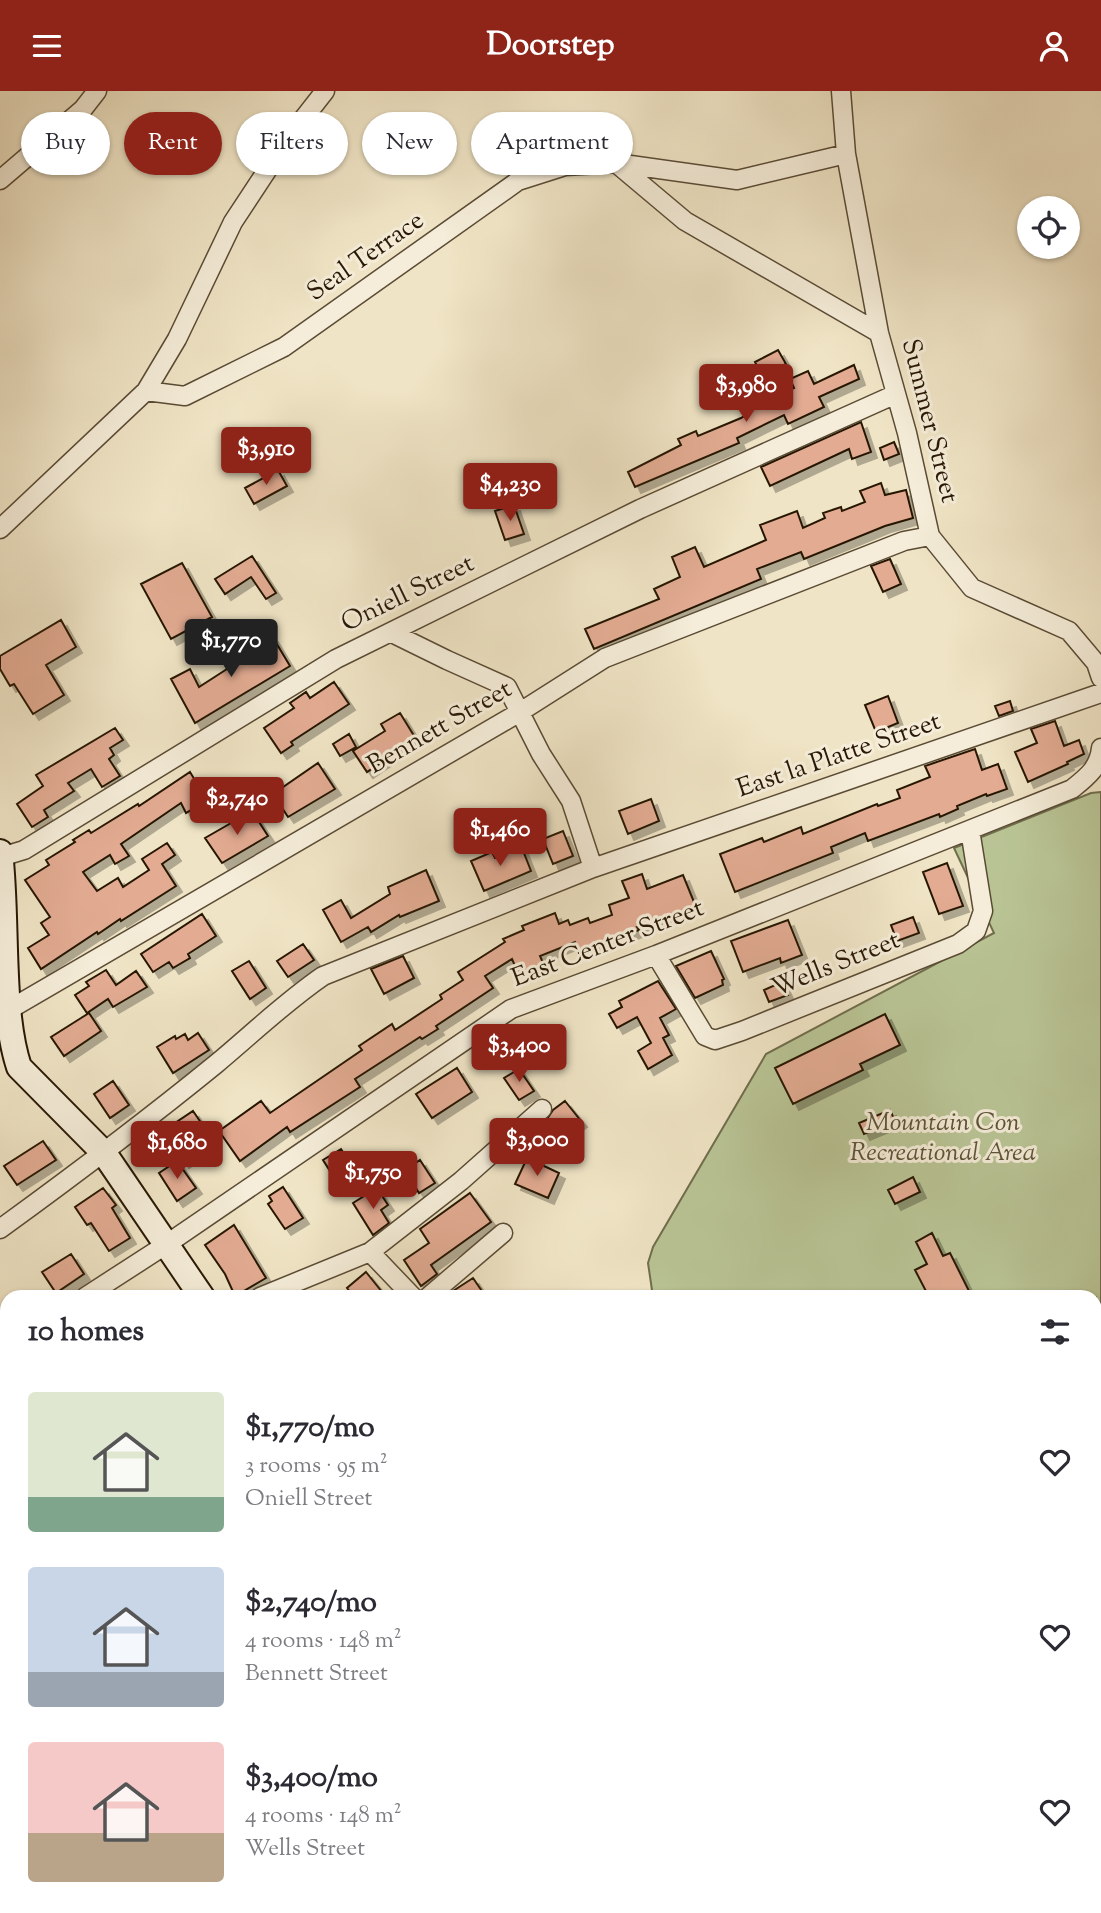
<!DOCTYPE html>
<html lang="en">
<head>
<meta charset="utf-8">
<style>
  :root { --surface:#fff; --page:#f7f7f7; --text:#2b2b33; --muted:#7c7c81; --accent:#8f2418 }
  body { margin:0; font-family:"Sorts Mill Goudy",serif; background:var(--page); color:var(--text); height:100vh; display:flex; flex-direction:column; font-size:26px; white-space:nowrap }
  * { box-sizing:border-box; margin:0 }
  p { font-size:23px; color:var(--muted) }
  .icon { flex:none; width:38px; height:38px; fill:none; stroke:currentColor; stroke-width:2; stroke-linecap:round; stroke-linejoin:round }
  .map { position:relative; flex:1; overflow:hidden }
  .side { position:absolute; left:0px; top:1199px; width:1102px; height:625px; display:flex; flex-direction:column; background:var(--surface); border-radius:21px 21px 0 0; box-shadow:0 2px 5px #0004 }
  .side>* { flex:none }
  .hud { position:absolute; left:21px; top:21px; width:700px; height:63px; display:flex; gap:14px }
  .controls { position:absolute; left:1017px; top:105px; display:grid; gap:14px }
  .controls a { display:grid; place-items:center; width:63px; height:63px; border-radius:50%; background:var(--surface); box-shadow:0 2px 5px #0004; font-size:35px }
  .price { position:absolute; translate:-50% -60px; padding:0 16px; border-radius:7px; background:var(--accent); color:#fff; font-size:23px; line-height:46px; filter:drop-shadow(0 2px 4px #0008) }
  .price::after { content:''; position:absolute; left:50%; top:42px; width:21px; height:16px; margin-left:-10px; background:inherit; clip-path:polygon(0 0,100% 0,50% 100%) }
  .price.selected { background:#222; color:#fff }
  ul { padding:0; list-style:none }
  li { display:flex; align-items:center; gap:21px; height:175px; padding:0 28px }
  li span { display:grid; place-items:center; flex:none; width:196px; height:140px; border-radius:7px; color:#555 }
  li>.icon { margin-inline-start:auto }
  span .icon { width:84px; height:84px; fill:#fffc; stroke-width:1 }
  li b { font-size:30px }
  h2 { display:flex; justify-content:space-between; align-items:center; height:84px; padding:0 28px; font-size:30px }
  .chip { padding:0 24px; border-radius:32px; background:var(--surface); box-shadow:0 2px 5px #0004; font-size:24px; line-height:63px }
  .chip.selected { background:var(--accent); color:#fff }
  header { display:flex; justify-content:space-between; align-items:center; height:91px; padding:0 28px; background:var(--accent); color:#fff; font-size:32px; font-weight:700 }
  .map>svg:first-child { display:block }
  .green { fill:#b9c495; stroke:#706e4d; stroke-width:2 }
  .building { fill:#e2ab92; stroke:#281805; stroke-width:2; filter:url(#shadow) }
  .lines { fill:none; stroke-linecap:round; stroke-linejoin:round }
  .minor-casing { stroke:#5a4b35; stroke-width:21 }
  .secondary-casing { stroke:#281805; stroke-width:28 }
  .minor { stroke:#f5edd9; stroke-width:18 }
  .secondary { stroke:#f5edd9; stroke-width:24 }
  .labels { text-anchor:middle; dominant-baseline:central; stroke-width:6; stroke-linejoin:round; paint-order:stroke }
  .street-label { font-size:26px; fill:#281805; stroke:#f5edd9 }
  .park-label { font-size:26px; font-style:italic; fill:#5b5437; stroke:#f5edd9 }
</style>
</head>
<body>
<header><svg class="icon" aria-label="menu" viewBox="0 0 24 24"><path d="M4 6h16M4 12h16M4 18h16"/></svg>Doorstep<svg class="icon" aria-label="person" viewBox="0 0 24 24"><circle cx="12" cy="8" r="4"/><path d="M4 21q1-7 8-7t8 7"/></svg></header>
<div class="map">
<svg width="1101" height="1822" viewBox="0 0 1101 1822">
  <defs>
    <filter id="shadow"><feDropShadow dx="6" dy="6" stdDeviation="0" flood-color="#0004"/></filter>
  </defs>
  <rect width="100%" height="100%" fill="#efe4c5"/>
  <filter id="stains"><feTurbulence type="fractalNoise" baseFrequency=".00286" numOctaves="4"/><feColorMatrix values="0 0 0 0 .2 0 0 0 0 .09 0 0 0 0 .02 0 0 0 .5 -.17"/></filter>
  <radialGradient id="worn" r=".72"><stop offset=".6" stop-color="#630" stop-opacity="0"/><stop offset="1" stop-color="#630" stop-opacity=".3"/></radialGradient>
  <!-- green -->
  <path class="green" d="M1101,701V1406H1096V1206H653L648,1172L653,1156L766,963L994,842L954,757L1091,702Z"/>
  <!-- building -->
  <path class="building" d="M778,259L786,273L762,285L755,271Z
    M854,274L859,288L819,306L824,316L788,333L784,324L737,347L739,352L635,396L628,381L681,354L678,348L696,340L698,345L741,327L752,320L748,312L760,305L763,311L794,297L790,288L808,280L814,293Z
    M861,331L871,361L852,368L849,358L770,395L761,376Z
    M894,351L899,363L884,369L880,357Z
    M278,379L287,395L254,413L245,397Z
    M881,392L885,404L906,399L913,427L885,435L804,468L801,461L757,478L761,488L594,558L585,538L659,508L654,498L680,486L672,466L695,456L704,476L766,449L760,434L797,420L803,437L825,427L823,422L841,416L842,420L865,411L860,400Z
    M514,414L524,443L505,449L495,420Z
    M252,465L276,502L266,508L251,486L225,503L215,488Z
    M890,468L901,493L883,501L871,475Z
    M182,472L212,526L171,548L141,493Z
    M61,529L76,556L46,574L64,604L33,623L14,593L10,595L0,578V565Z
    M272,545L290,575L195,632L171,588L190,578L199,596L227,578L224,572Z
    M334,591L349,613L291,651L293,654L281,662L264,637L294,617L290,612L306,601L310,607Z
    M888,605L898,632L876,641L865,614Z
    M1010,610L1013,620L999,625L995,615Z
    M400,622L416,648L367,681L353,660L385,640L381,633Z
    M1055,630L1064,655L1079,649L1084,663L1067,671L1068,673L1028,691L1015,661L1037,652L1031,638Z
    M115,637L123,649L110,657L114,664L109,668L120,685L102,696L91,678L68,692L74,700L44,719L48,726L32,736L17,713L43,695L36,684Z
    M349,643L356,656L340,665L333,653Z
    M975,658L982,679L998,673L1007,698L987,705L986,703L957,715L958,718L940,726L939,723L868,750L865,742L831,756L833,762L735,801L720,763L762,747L764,751L801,736L803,743L877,713L878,715L900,707L897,699L930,686L925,675Z
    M318,672L335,698L288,726L273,703Z
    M190,681L207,709L186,722L181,712L121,753L129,765L115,773L110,764L83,781L97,800L118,787L123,796L149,779L142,768L167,752L175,764L162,773L176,795L121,830L120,828L98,843L97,841L41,878L28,857L49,844L41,832L50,826L25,789L49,774L46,769L75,751L73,749L89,739L91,742L138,713L139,715Z
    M651,708L659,730L628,743L619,720Z
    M252,720L268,745L222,772L205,747Z
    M563,740L573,765L553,773L543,748Z
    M522,757L531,780L484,800L471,770L492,761L495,767Z
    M947,772L963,815L939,823L923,781Z
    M426,779L439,810L400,826L399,824L371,841L368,836L341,851L323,819L341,809L351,827L390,803L388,796Z
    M642,783L647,798L683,784L696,816L637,836L639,839L579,862L575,851L540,865L544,874L519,884L512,868L485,885L493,897L436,935L438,938L422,948L420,946L355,988L360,996L290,1041L287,1036L240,1070L219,1040L261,1010L270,1022L362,959L359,955L392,933L395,939L442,908L440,904L463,889L458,881L505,851L503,848L524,839L522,835L555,822L559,833L568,829L570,834L588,827L590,832L612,824L609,814L629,807L622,790Z
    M202,823L216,845L188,863L190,867L173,877L169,871L153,881L141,863Z
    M913,826L919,842L897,850L891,834Z
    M788,829L802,864L781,872L780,867L743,881L731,850Z
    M303,853L314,869L288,886L277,870Z
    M711,860L724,888L722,889L723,894L695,907L676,875Z
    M403,865L414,887L384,903L371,878Z
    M249,870L266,897L250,908L232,880Z
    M106,879L116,894L136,880L147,896L113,916L108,908L87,922L75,904L89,895L86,891Z
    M658,890L676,918L660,927L669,944L663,947L672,964L648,978L638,960L651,952L637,926L617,937L609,923L622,916L619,910Z
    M782,891L788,904L769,911L764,899Z
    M89,922L101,940L64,965L51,946Z
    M885,923L900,954L860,973L863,979L793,1013L775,977Z
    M198,942L209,959L173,982L157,956L175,945L176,948L185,943L188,949Z
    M526,942L536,958L513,974L502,957Z
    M457,977L472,1001L432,1027L416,1003Z
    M519,978L534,1000L519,1009L504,987Z
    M113,990L129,1014L110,1027L94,1003Z
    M565,1010L581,1030L563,1043L559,1037L553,1042L545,1031L553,1019Z
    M890,1019L895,1030L864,1043L859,1032Z
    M193,1020L206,1039L188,1051L175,1032Z
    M43,1050L56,1069L17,1094L4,1075Z
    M192,1051L199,1060L183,1071L177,1061Z
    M341,1058L356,1082L339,1094L323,1069Z
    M527,1067L559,1082L548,1107L515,1093Z
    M420,1069L435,1092L419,1102L405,1079Z
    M177,1070L196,1097L177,1110L159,1082Z
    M913,1086L920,1101L895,1113L888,1099Z
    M283,1096L303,1127L285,1138L268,1113L272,1110L269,1105Z
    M103,1097L116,1114L112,1117L130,1147L109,1160L91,1132L87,1134L75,1116Z
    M377,1097L388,1114L381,1119L389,1132L373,1144L353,1112Z
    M470,1102L491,1131L431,1174L437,1183L421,1195L404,1169L429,1152L420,1138Z
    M234,1134L266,1187L235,1205L225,1183L205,1154Z
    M932,1142L943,1165L950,1162L972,1206H929L915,1179L927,1173L916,1151Z
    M71,1163L84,1183L56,1202L42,1181Z
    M366,1181L386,1206H354L347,1197Z
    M473,1187L486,1206H446L450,1202Z"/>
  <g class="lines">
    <!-- minor casing -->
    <g class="minor-casing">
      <path id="minor" d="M841,0L846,63L879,242L907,342L930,445L972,497L1069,540L1096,572L1101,587
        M616,72L685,130L879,242
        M0,89L83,18L97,0
        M146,300L185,305L284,256L518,90L565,75L616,72L737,89L846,63
        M0,438L146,300L177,248L233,131L289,46L325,0
        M392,542L447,569L507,596L541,663L571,710L593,777
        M1,766L24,759L336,568L640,418L896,303
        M656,864L705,945L715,949L742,940L958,853L976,840L983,820L970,739
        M0,924L520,621L605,567L904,450L930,445
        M0,1138C73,1085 146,1030 216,973C252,943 285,911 323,885L593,777L1101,602
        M370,1161L413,1206
        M85,1206L167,1153L511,918L656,864L1072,698C1087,686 1099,677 1101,657
        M260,1206L370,1161L461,1090L542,1018
        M428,1206L503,1142
        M0,1263L7,1258
        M0,1420L7,1426
        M0,1541L7,1537
        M0,1738L7,1733
        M1096,1812L1101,1813
        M881,1816L882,1822
        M447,1822L452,1816
        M698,1822L707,1816"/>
    </g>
    <!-- secondary casing -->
    <g class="secondary-casing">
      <path id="secondary" d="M0,761C8,827 0,919 19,976L104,1062L202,1206
        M612,1816L614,1822"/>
    </g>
    <!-- minor -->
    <use href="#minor" class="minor"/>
    <!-- secondary -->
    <use href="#secondary" class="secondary"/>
  </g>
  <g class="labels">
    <!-- street labels -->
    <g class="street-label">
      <text transform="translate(366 166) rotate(-35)">Seal Terrace</text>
      <text transform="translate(929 330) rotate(76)">Summer Street</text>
      <text transform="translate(408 503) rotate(-26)">Oniell Street</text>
      <text transform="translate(440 637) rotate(-30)">Bennett Street</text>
      <text transform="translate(839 665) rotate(-19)">East la Platte Street</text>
      <text transform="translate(608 853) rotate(-21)">East Center Street</text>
      <text transform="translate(836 874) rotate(-22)">Wells Street</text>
    </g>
    <!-- park labels -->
    <g class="park-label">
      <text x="943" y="1032">Mountain Con<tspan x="943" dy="30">Recreational Area</tspan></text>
    </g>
  </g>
  <rect width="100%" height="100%" filter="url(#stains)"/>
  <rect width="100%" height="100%" fill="url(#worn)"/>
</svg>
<div class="controls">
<a><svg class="icon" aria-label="locate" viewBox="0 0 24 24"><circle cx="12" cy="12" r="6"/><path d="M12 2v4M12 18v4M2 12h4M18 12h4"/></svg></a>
</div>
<b class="price" style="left:746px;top:333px">$3,980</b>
<b class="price" style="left:266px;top:396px">$3,910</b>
<b class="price" style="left:510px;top:432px">$4,230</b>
<b class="price selected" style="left:231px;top:588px">$1,770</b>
<b class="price" style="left:237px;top:746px">$2,740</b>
<b class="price" style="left:500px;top:777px">$1,460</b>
<b class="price" style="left:519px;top:993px">$3,400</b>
<b class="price" style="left:537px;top:1087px">$3,000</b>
<b class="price" style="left:177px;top:1090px">$1,680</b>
<b class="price" style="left:373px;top:1120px">$1,750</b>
<div class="hud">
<a class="chip">Buy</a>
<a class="chip selected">Rent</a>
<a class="chip">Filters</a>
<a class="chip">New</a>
<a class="chip">Apartment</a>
</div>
<section class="side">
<h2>10 homes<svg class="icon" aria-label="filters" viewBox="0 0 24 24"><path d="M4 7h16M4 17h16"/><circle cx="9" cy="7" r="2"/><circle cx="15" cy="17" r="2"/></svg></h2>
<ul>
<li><span style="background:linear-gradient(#dfe7d0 75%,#7fa58c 0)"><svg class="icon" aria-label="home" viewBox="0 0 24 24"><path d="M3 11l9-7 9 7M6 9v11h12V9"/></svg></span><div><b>$1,770/mo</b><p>3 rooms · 95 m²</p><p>Oniell Street</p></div><svg class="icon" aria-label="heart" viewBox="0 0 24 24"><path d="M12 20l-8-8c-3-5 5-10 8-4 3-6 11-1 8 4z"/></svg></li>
<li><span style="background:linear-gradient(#c9d6e8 75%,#9aa5b1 0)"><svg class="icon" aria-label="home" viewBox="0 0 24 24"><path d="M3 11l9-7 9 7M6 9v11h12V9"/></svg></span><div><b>$2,740/mo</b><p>4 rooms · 148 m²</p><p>Bennett Street</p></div><svg class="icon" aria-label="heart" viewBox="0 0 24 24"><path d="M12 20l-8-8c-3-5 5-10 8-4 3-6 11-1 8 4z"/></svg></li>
<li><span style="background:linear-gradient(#f6c9c9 65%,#b9a48a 0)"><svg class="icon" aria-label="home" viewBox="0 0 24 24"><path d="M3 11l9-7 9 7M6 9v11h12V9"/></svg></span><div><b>$3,400/mo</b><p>4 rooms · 148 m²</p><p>Wells Street</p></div><svg class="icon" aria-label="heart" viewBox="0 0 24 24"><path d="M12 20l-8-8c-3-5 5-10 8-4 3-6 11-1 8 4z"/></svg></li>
</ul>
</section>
</div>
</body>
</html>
